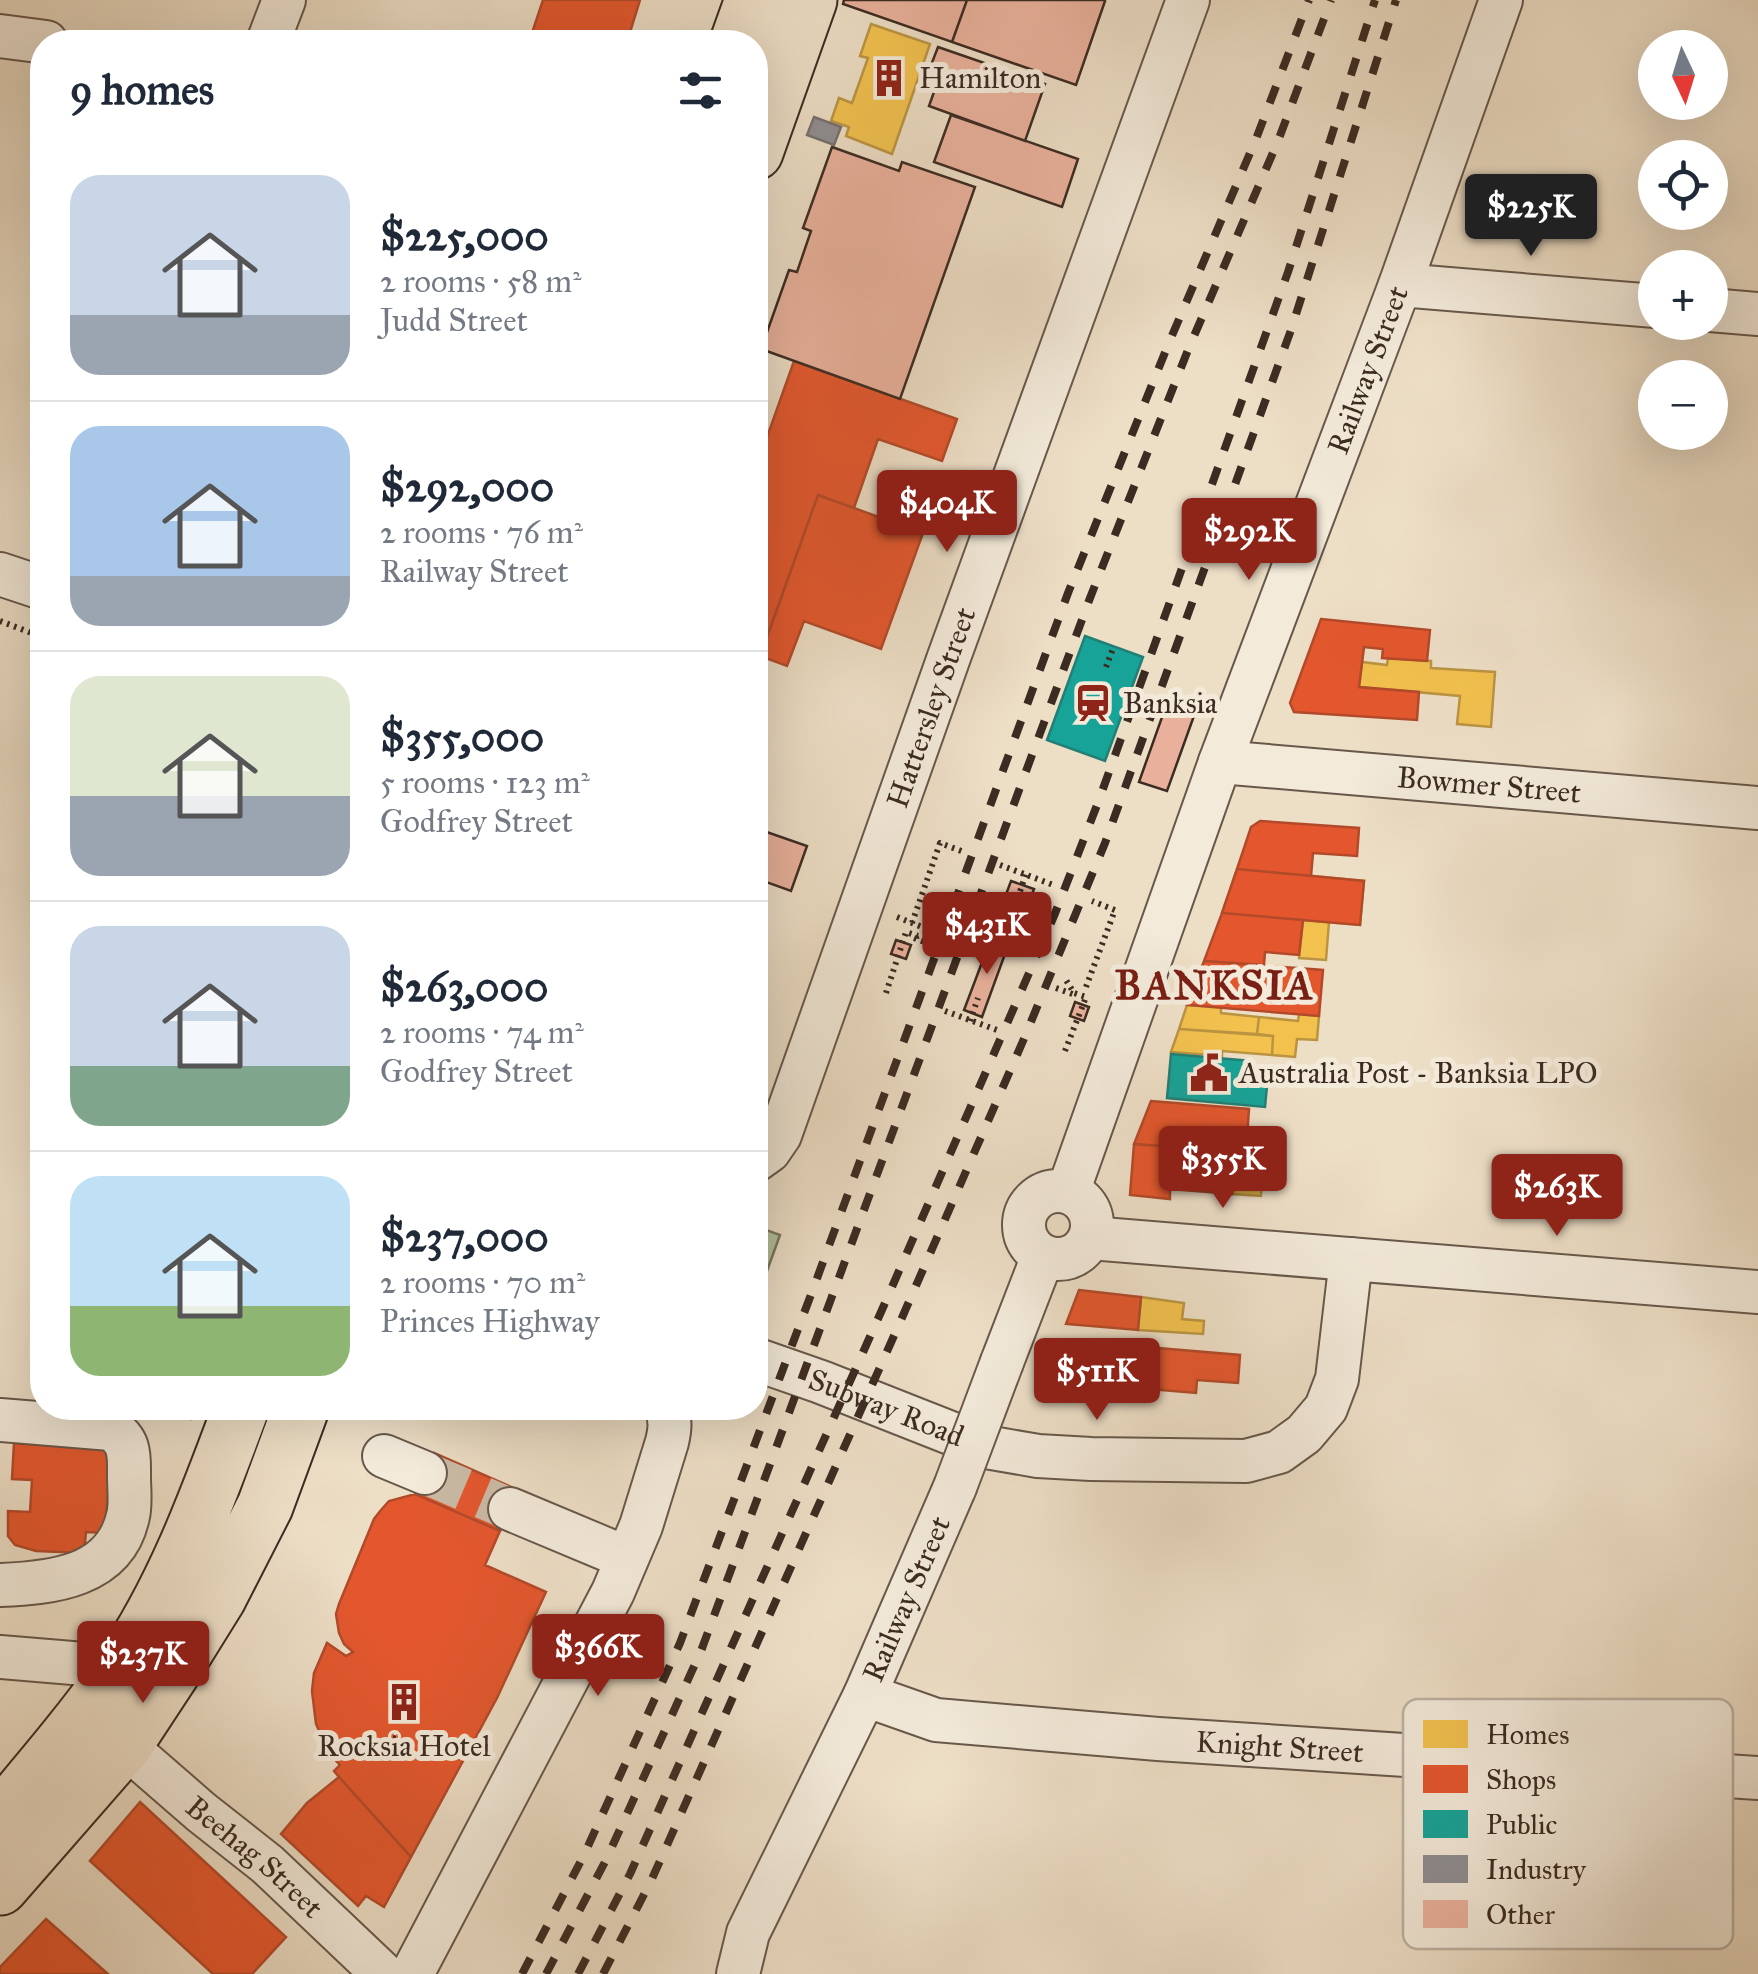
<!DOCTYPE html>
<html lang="en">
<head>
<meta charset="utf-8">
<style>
  :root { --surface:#fff; --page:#f6f6f7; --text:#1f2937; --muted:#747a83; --line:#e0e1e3; --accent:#8f2418 }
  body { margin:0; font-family:"IM FELL Great Primer",serif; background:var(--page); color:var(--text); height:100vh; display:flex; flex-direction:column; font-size:38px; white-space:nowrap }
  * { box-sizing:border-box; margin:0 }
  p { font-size:32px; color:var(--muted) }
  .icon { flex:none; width:55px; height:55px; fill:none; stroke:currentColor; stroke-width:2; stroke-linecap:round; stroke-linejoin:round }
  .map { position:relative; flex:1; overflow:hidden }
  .panel { position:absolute; left:30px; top:30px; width:738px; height:1390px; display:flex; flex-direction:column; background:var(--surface); border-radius:40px; box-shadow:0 10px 40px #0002 }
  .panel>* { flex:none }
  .needle { width:65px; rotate:176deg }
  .fabs { position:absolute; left:1638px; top:30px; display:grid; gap:20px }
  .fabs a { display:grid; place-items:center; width:90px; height:90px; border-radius:50%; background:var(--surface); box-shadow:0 10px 40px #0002; font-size:50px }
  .price { position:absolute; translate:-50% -85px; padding:0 22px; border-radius:10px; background:var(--accent); color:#fff; font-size:32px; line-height:65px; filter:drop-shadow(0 2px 5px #0008) }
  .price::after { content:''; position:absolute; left:50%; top:60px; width:30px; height:22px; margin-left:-15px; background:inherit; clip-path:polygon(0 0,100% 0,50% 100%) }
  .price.active { background:#222; color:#fff }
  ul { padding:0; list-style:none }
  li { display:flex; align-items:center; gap:30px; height:250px; padding:0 40px }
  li+li { border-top:2px solid var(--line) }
  li span { display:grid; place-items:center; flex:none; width:280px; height:200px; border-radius:30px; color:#555 }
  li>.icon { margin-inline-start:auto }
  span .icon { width:120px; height:120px; fill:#fffc; stroke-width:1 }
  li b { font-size:42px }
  h2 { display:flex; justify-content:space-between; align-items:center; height:120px; padding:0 40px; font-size:42px }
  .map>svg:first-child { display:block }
  .green { fill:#b3c299; stroke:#78765e; stroke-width:2.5 }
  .homes { fill:#f2c14e; stroke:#bb9441; stroke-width:2.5 }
  .shops { fill:#e4572e; stroke:#b24a2a; stroke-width:2.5 }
  .public { fill:#17a398; stroke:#227f75; stroke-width:2.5 }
  .industry { fill:#8d8d92; stroke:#757070; stroke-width:2.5 }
  .building { fill:#e9b19c; stroke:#3c2b22; stroke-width:2.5 }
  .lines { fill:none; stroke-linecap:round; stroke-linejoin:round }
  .minor-tunnel { stroke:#cabaa5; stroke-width:42; stroke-dasharray:42 21; stroke-linecap:butt }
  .minor-casing { stroke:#68584b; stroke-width:46 }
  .highway-casing { stroke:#3c2b22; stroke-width:59 }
  .path { stroke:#3c2b22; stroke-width:6; stroke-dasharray:2.5 5; stroke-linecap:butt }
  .minor { stroke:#f3eada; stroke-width:42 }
  .highway { stroke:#eddec6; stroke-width:55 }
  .rail { stroke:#3c2b22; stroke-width:8; stroke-dasharray:18 18; stroke-linecap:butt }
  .minor-bridge-casing { stroke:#68584b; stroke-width:46; stroke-linecap:butt }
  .minor-bridge { stroke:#f3eada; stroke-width:42 }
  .labels { text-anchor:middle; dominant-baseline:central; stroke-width:10; stroke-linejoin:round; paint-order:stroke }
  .poi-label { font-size:30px; fill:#3c2b22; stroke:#f3eada; text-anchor:start }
  .street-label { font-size:30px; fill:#3c2b22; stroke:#f3eada }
  .district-label { font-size:40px; font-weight:bold; letter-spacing:2.5px; fill:#7a1f14; stroke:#f3eada }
  .key { fill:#f3eada; stroke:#bcb1a3; stroke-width:2.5 }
  .key-label { font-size:28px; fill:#3c2b22 }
</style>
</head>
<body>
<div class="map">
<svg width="1758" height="1974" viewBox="0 0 1758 1974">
  <rect width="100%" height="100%" fill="#eddec6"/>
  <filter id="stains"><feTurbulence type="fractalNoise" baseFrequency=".002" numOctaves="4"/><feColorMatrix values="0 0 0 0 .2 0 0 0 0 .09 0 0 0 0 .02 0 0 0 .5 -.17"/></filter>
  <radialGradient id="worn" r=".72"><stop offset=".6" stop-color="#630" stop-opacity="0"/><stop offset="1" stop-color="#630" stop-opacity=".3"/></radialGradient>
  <!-- green -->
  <path class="green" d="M755,1226L780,1235L755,1304Z"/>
  <!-- homes -->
  <path class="homes" d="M871,24L930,44L892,154L846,136L849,127L831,121L839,98L852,103L868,58L860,56Z
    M1388,658L1431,661V668L1495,672L1491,727L1457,724L1460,696L1359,687L1362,662L1387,665Z
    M1237,869L1364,881L1360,925L1222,913Z
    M1303,920L1329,922L1326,960L1299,958Z
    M1187,1005L1221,1007V1013L1259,1017L1257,1034L1179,1029Z
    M1299,1014L1319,1016L1317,1040L1297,1039L1295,1057L1272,1055L1273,1036L1257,1034L1259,1017L1298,1021Z
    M1179,1029L1273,1036L1272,1055L1222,1051V1056L1171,1052Z
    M1235,1156L1263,1158L1261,1196L1232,1194Z
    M1141,1297L1184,1303L1182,1319L1204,1321L1203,1334L1138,1330Z"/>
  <!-- shops -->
  <path class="shops" d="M543,0H640L627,42H529Z
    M794,361L957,419L942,461L878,439L854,508L818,495L755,671V471Z
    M818,495L923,533L881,649L804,621L787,666L760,656Z
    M1321,619L1430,630L1427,661L1382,658L1383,649L1364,647L1359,687L1419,692L1417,720L1294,712L1290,703Z
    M1260,821L1359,828L1357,856L1313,853L1311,876L1237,869L1251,827Z
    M1237,869L1364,881L1360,925L1222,913Z
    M1222,913L1303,920L1299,955L1265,952L1264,965L1204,961Z
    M1204,961L1323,970L1319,1016L1187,1005Z
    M1151,1101L1249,1109L1246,1152L1134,1144Z
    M1134,1144L1235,1152L1232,1194L1170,1189V1199L1130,1195Z
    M1079,1290L1141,1297L1138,1330L1066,1324Z
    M1063,1340L1240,1355L1238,1383L1197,1380L1196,1393L1066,1382L1068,1363L1060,1362Z
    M73,1416L111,1449L138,1497L108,1495L105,1533L86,1532L84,1553L36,1551L15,1545L8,1536V1511L30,1512L32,1480L12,1479L14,1443L71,1447Z
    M434,1453L518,1490L500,1531L415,1494Z
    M415,1494L500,1531L485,1565L546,1592L497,1698L384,1907L366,1896L358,1906L281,1834L307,1803L339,1777L334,1771L340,1765L329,1753L316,1724L312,1691L314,1673L327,1643L346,1656L353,1652L344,1644L339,1633L336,1614L339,1604L374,1519L381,1510L389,1501Z
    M339,1777L411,1857L384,1907L366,1896L358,1906L281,1834L307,1803Z
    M140,1802L286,1937L252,1974H213L90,1861Z
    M46,1919L108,1974H0V1967Z"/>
  <!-- public -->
  <path class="public" d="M1085,636L1143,657L1105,761L1047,740Z
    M1171,1054L1251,1061L1249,1085L1267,1086L1265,1107L1167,1098Z"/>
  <!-- industry -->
  <path class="industry" d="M814,117L841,127L834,145L807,135Z"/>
  <!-- building -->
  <path class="building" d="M844,0H967L952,42L843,4Z
    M967,0H1104L1105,1L1076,85L952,42Z
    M938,47L1045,84L1025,141L929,106L939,78L928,73Z
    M951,115L1078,159L1062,207L934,162Z
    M832,147L899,171L902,162L975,187L900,399L761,349L789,270L797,272L811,231L803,228Z
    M1167,703L1195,713L1167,791L1139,782Z
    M755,828L807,846L791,891L755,878Z
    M1011,881L1034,889L1018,932L995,924Z
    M992,936L1009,943L982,1017L964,1010Z
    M896,940L911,945L906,959L891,954Z
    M1075,1002L1089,1007L1084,1021L1070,1016Z
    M125,1408H195L191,1419L135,1414L136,1408Z"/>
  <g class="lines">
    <!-- minor-tunnel -->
    <path class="minor-tunnel" d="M425,1473L510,1509"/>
    <!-- minor casing -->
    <g class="minor-casing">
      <g id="minor">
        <path d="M0,36L46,42"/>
        <path d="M268,42L284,0"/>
        <path d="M1400,285L1655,306"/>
        <path d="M1710,310L1758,314"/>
        <path d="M0,574L42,588"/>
        <path id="s1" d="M1220,762L1758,808"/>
        <path id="s2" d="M755,1161L769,1151L780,1135L949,657L1188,0"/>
        <circle cx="1058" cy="1225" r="34"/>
        <path id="s3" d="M1068,1192L1220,762L1400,285L1501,0"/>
        <path d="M1090,1238L1758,1292"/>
        <path id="s4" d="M755,1359L821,1382L986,1447L1038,1456L1091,1459L1246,1461L1279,1452L1304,1434L1326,1408L1337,1379L1351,1259"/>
        <path d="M1002,1362L1043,1256"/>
        <path d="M0,1420L111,1429C131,1441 129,1456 129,1477C129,1489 131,1504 128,1516C115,1577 52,1583 0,1585"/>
        <path d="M384,1456L425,1473"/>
        <path d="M510,1509L627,1558"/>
        <path d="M0,1657L144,1669"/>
        <path id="s5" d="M865,1695L936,1720L1158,1739L1758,1778"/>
        <path id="s6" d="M124,1745L201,1812L267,1864L383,1974"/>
        <path d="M412,1974L613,1592L641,1526L667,1442C670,1429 671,1420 666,1408"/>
        <path id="s7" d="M738,1974L748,1933L865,1695L955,1487"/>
      </g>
    </g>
    <!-- highway casing -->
    <g class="highway-casing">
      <path id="highway" d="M738,42L753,0
        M755,152L809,0
        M0,1819C41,1770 82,1722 119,1670C174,1591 208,1497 241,1408
        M0,1887L124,1745L172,1672L218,1598L265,1506L301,1408"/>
    </g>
    <!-- path -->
    <path class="path" d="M0,621L42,637
      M1106,667L1114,646
      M1000,865L1056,886
      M897,917L932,931
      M912,923L940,843L964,852
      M914,938L930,944
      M998,955L1026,874
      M1086,987L1115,910L1092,901
      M1056,988L1075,995
      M886,993L906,932L918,936L933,931
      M945,1011L997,1030
      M970,1021L978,998
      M1065,1051L1086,997L1074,993L1066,980"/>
    <!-- minor -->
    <use href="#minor" class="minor"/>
    <!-- highway -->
    <use href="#highway" class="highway"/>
    <!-- rail -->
    <path class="rail" d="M522,1974L584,1855L680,1643L812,1292L1068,593L1168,345L1256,139L1309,0
      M546,1974L606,1860L701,1651L1090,598L1188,350L1278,141L1331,0
      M578,1974L630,1874L881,1312L1054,916L1099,800L1288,272L1375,0
      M603,1974L651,1881L901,1320L1023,1041L1105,843L1291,330L1396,0"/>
    <!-- minor-bridge casing -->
    <g class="minor-bridge-casing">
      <path id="minor-bridge" d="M955,1487L1002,1362"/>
    </g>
    <!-- minor-bridge -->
    <use href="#minor-bridge" class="minor-bridge"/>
  </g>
  <!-- icons -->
  <defs>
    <g id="building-bare" transform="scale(3)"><path d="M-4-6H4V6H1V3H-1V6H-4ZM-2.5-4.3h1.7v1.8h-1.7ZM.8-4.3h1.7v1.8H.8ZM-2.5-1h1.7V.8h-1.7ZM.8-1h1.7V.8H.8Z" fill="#8f2418" stroke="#f3eada" stroke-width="2.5" paint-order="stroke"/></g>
    <g id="station-bare" transform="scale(3)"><path d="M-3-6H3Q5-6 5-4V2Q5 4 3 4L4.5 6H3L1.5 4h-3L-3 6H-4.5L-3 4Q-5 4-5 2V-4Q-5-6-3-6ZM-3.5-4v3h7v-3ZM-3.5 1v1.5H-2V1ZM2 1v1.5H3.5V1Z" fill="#8f2418" stroke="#f3eada" stroke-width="2.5" paint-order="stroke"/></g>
    <g id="civic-bare" transform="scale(3)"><path d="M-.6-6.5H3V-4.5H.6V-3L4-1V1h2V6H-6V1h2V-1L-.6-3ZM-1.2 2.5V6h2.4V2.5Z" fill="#8f2418" stroke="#f3eada" stroke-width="2.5" paint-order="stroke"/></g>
  </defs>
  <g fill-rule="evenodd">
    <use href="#building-bare" x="889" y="78"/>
    <use href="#station-bare" x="1093" y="703"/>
    <use href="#civic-bare" x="1209" y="1073"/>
    <use href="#building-bare" x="404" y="1702"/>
  </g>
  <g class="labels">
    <!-- poi labels -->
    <g class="poi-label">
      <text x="919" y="78">Hamilton</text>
      <text x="1123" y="703">Banksia</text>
      <text x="1239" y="1073">Australia Post - Banksia LPO</text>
      <text x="404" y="1746" text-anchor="middle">Rocksia Hotel</text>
    </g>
    <!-- street labels -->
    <g class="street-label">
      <text stroke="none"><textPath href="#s3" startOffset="875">Railway Street</textPath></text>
      <text stroke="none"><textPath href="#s2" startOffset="490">Hattersley Street</textPath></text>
      <text stroke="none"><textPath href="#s1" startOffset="270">Bowmer Street</textPath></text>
      <text stroke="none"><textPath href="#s4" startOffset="140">Subway Road</textPath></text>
      <text stroke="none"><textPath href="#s7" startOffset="412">Railway Street</textPath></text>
      <text stroke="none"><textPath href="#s5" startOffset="420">Knight Street</textPath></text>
      <text stroke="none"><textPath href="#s6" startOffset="172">Beehag Street</textPath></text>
    </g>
    <!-- district labels -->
    <g class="district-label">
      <text x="1215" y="985">BANKSIA</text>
    </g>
  </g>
  <!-- legend -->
  <rect x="1403" y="1699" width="330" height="250" rx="15" class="key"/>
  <rect x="1423" y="1720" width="45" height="28" fill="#f2c14e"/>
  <rect x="1423" y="1765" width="45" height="28" fill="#e4572e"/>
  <rect x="1423" y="1810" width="45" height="28" fill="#17a398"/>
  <rect x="1423" y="1855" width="45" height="28" fill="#8d8d92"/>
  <rect x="1423" y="1900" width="45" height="28" fill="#e9b19c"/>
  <g class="key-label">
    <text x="1486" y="1744">Homes</text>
    <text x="1486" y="1789">Shops</text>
    <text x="1486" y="1834">Public</text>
    <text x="1486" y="1879">Industry</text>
    <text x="1486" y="1924">Other</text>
  </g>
  <rect width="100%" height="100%" filter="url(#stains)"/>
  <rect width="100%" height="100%" fill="url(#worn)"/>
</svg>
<div class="fabs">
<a><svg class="needle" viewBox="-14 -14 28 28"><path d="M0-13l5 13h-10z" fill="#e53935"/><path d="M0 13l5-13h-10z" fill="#747a83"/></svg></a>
<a><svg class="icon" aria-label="locate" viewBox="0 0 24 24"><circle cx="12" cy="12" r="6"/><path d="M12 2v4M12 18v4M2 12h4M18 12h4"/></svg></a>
<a>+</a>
<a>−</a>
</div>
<b class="price active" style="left:1531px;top:259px">$225K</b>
<b class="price" style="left:947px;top:555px">$404K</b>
<b class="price" style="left:1249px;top:583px">$292K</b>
<b class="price" style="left:987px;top:977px">$431K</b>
<b class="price" style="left:1223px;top:1211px">$355K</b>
<b class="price" style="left:1557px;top:1239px">$263K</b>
<b class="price" style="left:1097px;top:1423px">$511K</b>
<b class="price" style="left:598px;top:1699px">$366K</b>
<b class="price" style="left:143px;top:1706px">$237K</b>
<section class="panel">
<h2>9 homes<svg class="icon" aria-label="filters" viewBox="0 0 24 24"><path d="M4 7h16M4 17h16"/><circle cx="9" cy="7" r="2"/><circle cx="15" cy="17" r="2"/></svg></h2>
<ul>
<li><span style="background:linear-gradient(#c9d6e8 70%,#9aa5b1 0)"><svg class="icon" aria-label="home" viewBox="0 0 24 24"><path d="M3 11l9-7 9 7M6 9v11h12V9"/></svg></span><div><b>$225,000</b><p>2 rooms · 58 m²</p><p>Judd Street</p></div></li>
<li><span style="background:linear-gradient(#a9c7e8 75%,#9aa5b1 0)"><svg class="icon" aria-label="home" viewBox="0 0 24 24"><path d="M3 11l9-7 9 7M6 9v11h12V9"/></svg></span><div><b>$292,000</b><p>2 rooms · 76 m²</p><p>Railway Street</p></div></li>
<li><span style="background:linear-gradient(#dfe7d0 60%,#9aa5b1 0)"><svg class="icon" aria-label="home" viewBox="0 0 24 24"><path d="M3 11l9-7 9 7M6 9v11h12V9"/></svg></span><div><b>$355,000</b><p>5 rooms · 123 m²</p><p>Godfrey Street</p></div></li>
<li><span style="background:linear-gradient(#c9d6e8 70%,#7fa58c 0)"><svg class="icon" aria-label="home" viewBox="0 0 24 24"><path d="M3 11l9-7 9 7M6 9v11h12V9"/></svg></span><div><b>$263,000</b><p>2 rooms · 74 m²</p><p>Godfrey Street</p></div></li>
<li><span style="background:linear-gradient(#bfe0f5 65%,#8fb573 0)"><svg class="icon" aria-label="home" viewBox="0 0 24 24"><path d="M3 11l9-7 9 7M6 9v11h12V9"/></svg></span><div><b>$237,000</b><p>2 rooms · 70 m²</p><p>Princes Highway</p></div></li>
</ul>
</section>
</div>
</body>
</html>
